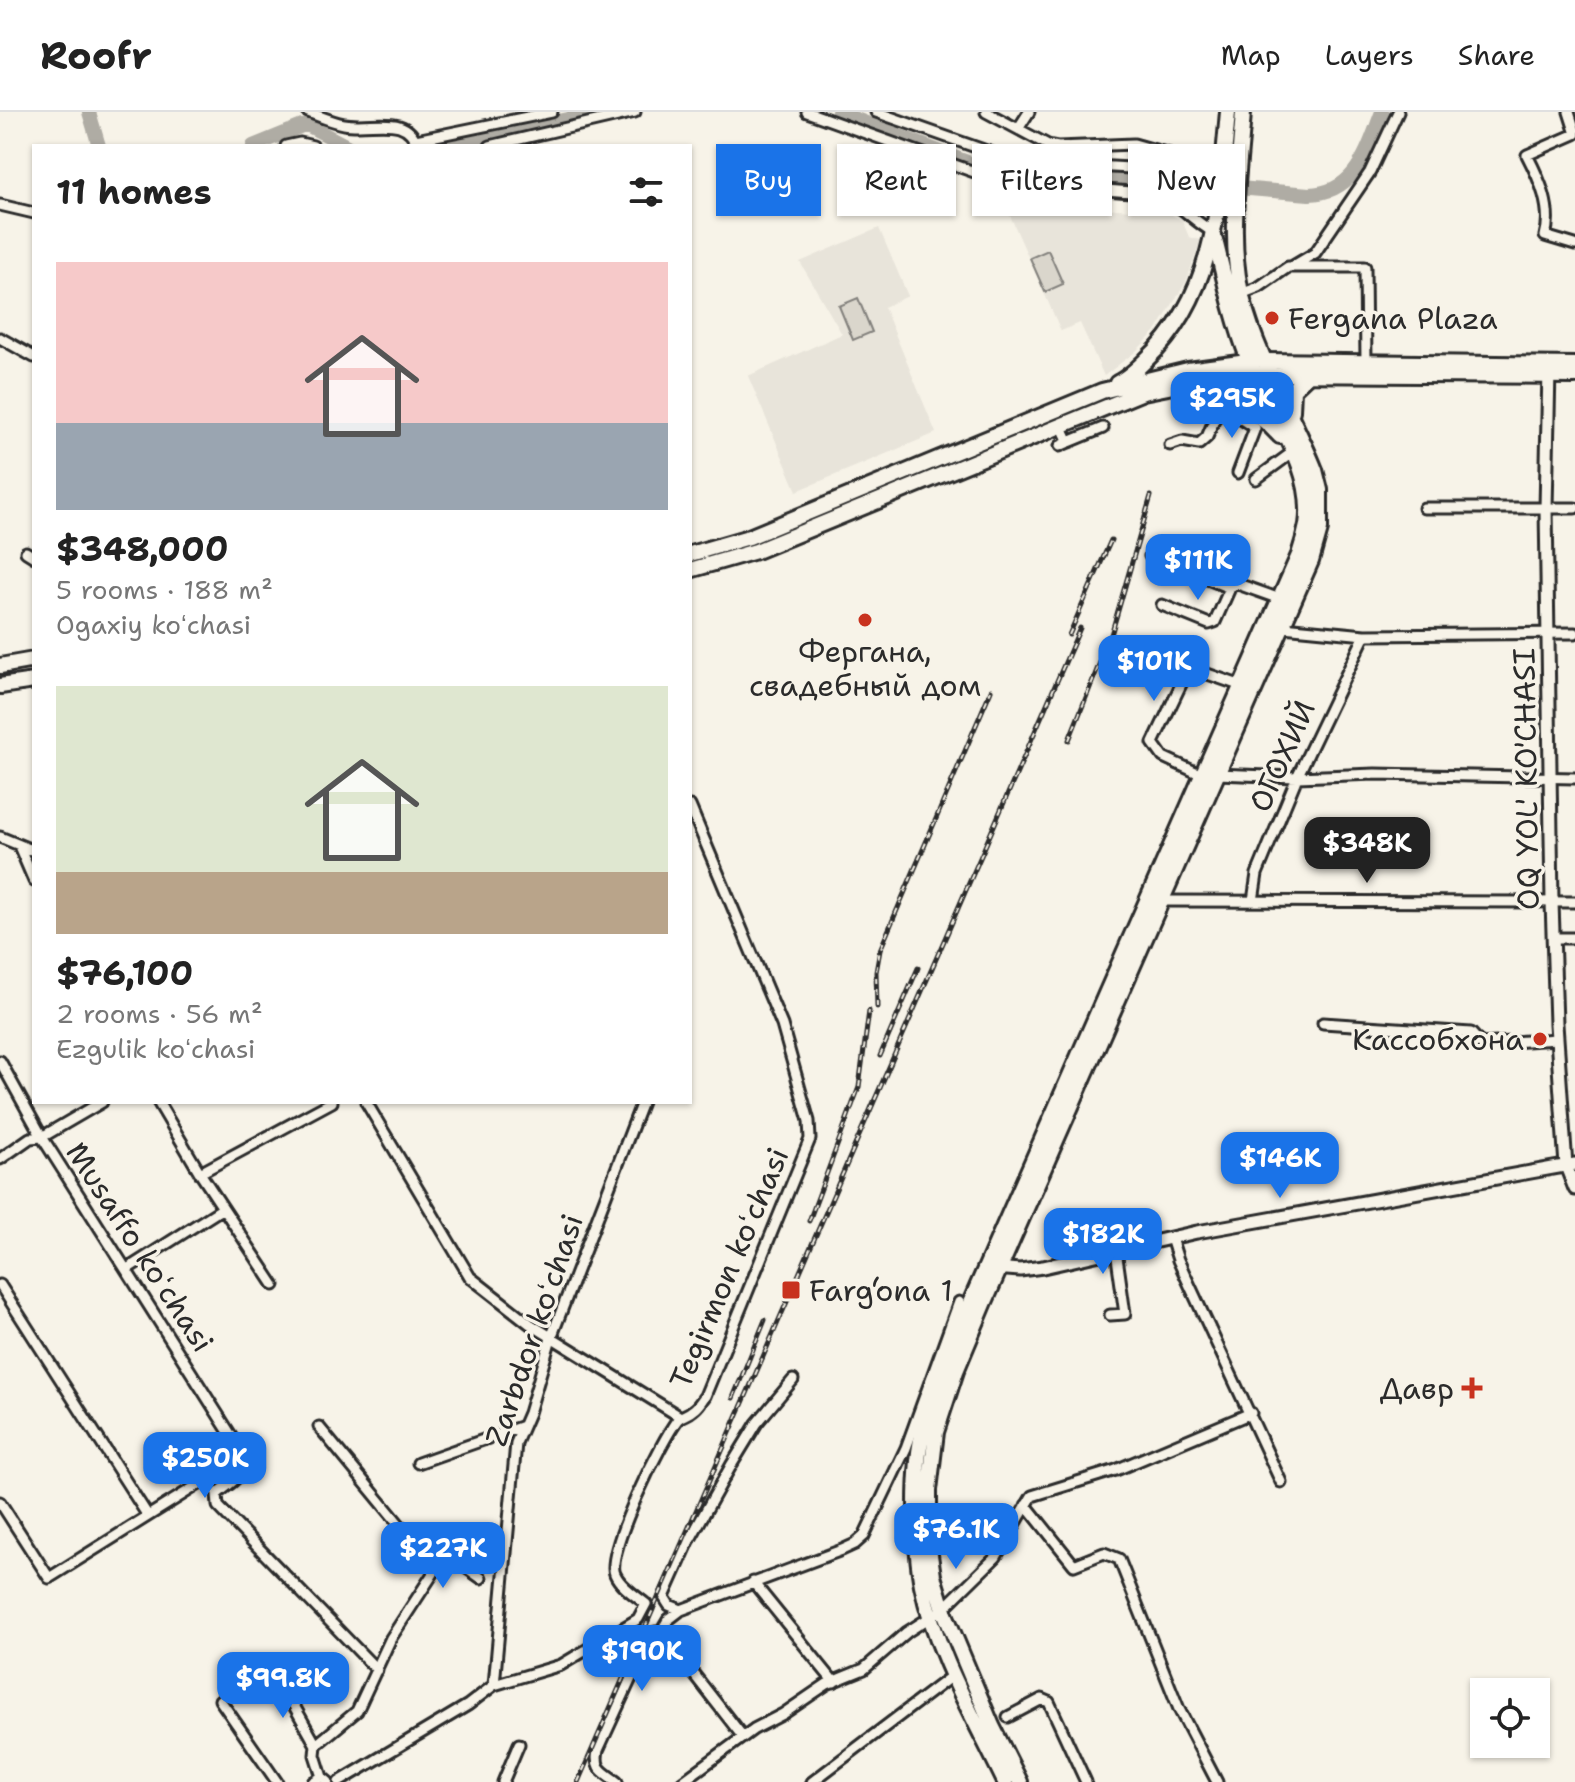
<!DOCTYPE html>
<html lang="en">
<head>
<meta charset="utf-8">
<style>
  :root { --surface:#fff; --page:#f2f2f2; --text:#222; --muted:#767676; --line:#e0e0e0; --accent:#1a73e8 }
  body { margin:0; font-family:"Shantell Sans",sans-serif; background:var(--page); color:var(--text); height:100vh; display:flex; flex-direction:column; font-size:30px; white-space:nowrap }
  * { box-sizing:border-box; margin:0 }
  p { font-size:26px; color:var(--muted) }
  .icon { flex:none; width:44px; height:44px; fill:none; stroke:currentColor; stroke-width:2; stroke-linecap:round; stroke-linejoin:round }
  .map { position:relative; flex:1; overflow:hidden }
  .details { position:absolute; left:32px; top:32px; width:660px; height:960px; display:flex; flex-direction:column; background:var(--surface); border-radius:0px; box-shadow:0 2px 6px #0004 }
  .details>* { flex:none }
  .top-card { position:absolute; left:716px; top:32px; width:738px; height:72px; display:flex; gap:16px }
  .buttons { position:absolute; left:1470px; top:1566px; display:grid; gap:16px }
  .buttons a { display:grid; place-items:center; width:80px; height:80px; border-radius:0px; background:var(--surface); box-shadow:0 2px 6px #0004; font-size:40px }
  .price { position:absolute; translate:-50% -68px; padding:0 18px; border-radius:16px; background:var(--accent); color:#fff; font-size:26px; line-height:52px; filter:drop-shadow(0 2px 4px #0008) }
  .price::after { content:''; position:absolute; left:50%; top:48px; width:24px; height:18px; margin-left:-12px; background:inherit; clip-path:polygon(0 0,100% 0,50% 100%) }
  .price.on { background:#222; color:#fff }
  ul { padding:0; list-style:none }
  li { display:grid; align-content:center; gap:16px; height:424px; padding:0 24px }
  li span { display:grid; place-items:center; height:248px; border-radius:0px; color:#555 }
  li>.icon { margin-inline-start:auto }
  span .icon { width:144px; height:144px; fill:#fffc; stroke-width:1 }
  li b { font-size:34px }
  h2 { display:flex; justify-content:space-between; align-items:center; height:96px; padding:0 24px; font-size:34px }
  .pill { padding:0 28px; border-radius:0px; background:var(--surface); box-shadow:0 2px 6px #0004; font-size:28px; line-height:72px }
  .pill.on { background:var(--accent); color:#fff }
  header { display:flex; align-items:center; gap:48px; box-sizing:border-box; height:112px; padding:0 40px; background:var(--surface); border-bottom:2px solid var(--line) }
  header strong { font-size:38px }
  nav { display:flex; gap:44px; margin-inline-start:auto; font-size:28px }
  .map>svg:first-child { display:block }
  .built { fill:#e8e4da }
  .green { fill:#dad6cc; stroke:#82807c; stroke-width:2 }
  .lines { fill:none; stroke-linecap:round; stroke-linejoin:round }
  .river { stroke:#afaca4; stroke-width:14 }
  .minor-casing { stroke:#2b2b2b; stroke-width:15 }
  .tertiary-casing { stroke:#2b2b2b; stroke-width:17 }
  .primary-casing { stroke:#2b2b2b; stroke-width:20 }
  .trunk-casing { stroke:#2b2b2b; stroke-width:20 }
  .minor { stroke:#f7f3e8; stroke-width:9 }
  .tertiary { stroke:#f7f3e8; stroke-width:11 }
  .primary { stroke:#f7f3e8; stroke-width:14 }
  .trunk { stroke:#f7f3e8; stroke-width:14 }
  .rail-casing { stroke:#2b2b2b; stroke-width:5 }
  .rail { stroke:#f7f3e8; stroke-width:2; stroke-dasharray:6; stroke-linecap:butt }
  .poi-dot { fill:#c8321e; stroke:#f7f3e8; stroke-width:3 }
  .labels { text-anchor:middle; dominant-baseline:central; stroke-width:7; stroke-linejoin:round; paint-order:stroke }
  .poi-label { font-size:30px; fill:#2b2b2b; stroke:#f7f3e8; text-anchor:start }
  .street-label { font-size:30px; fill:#2b2b2b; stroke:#f7f3e8 }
</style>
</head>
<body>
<header>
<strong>Roofr</strong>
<nav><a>Map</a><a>Layers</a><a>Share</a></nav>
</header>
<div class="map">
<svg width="1575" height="1670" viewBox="0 0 1575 1670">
  <rect width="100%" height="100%" fill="#f7f3e8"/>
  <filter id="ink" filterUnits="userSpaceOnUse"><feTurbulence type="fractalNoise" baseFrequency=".0125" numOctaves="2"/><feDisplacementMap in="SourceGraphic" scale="16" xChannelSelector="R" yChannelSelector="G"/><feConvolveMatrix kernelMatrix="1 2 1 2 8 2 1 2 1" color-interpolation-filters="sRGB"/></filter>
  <g filter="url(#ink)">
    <!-- built -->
    <path class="built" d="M1004,90L1166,100L1182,108L1189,125L1201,128L1186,170L1157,218L1135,240L1104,264L1080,211L1061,219Z
      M879,116L908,184L884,195L936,321L797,379L748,264L842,222L800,150Z"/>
    <!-- green -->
    <path class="green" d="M1048,138L1063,172L1045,180L1030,146Z
      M858,186L872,220L853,228L839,194Z"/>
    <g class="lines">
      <!-- river -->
      <path class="river" d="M89,0L99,34
        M838,0L1001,63L1088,69H1157L1309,82C1357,81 1367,37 1382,0
        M253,34L302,14H309L347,34
        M445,34L600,0"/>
      <!-- minor casing -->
      <g class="minor-casing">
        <path id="minor" d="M308,0C319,4 332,10 344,12C374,17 406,0 418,34
          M807,0L1002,70L1157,82C1177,89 1193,109 1213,120
          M876,0L1018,50L1131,56L1204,51
          M986,0L1048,33L1058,35L1134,32L1223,57
          M1569,0L1575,19
          M1018,17L1029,0
          M1575,22L1527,43C1540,68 1553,97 1545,124L1575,133
          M416,28L552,0
          M286,34L300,31L313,34
          M490,34L635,0
          M0,93L34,101
          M1293,154L1315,141L1370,60L1398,0
          M1241,182L1259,175L1288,155H1365L1366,250
          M0,226L34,245
          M1218,300L1241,307L1255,316L1238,361
          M1069,330L1103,316
          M1170,333L1182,329L1199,332L1207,325L1224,285
          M1060,334L1069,330L1061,313
          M1256,367L1293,340
          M1424,396H1575
          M26,440L34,445
          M1150,444L1230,476L1235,471L1280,487
          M1162,493L1209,512L1215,510L1230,476
          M1283,515L1365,523L1575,521
          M1217,662L1297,665L1375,662L1575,666
          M1202,663L1163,645L1153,631L1185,564L1196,558L1242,574
          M0,725L34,739
          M19,734L34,769
          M1159,789L1575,790
          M1253,789L1257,762L1297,665L1365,523
          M1553,826H1575
          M1323,911L1471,921L1481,932L1557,927
          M0,949L42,1025L241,1339C251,1362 233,1368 217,1382L218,1394L377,1558
          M158,990L200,1061L274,1173
          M366,990L470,1165L530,1212L679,1304
          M0,1047L30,1026L42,1025L102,990
          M200,1061L332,990
          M1171,1126L1178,1148L1281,1370
          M127,1157L223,1096
          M0,1173L148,1404
          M1110,1203L1125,1202L1116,1138
          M793,1268L757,1311L732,1352L689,1429L664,1485L669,1493L681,1498L842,1438L855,1432L864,1424L906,1336L959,1190
          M319,1315L436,1457L391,1526L357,1599L316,1633L315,1643L322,1665
          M418,1351L523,1314
          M0,1390L49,1466L244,1344
          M1026,1393L1074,1453L1104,1441L1119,1447L1179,1597L1217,1670
          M425,1443L437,1435L481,1466
          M753,1470L834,1570
          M661,1520L743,1625
          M279,1567L316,1633
          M494,1573L561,1553L638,1507L646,1492C636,1484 620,1474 615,1462C605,1441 662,1327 678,1307C682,1303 688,1303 693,1298C698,1295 701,1289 705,1284L810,1027L809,1009L782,913L690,694
          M220,1588L277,1670
          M1008,1605L1042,1587L1049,1590L1086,1670
          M313,1670L322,1665L328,1670
          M339,1670L468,1593L494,1573L516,1331L529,1301L551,1226L642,990
          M503,1670L519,1632
          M617,1670C603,1659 594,1658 598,1638L649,1527L655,1520H661L668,1508L681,1498
          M682,1670L754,1617L783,1602L827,1572L864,1557L907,1520L943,1497L996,1445L1032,1384L1116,1358L1251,1301
          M812,1670L953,1563"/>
      </g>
      <!-- tertiary casing -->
      <g class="tertiary-casing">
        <path id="tertiary" d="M1549,258L1546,396L1552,790L1556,912L1566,1054L1575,1077
          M994,1156L1020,1158L1043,1155L1197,1120L1575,1052"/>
      </g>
      <!-- primary casing -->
      <g class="primary-casing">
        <path id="primary" d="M1266,249L1575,253
          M1272,262L1575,264"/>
      </g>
      <!-- trunk casing -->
      <g class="trunk-casing">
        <path id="trunk" d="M1117,271C1128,266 1137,257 1146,248C1215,185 1220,87 1228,0
          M1183,276C1221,279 1254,295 1280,324
          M1292,299L1293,277L1309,262
          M690,442L749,425L1102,279L1188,258L1255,249
          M690,458L756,439L1143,280L1224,264L1262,262
          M0,554L34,548
          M0,574L34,569
          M1005,1670C975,1607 936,1542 922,1473C917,1447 916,1421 916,1394C916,1368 917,1340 924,1315C935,1272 954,1231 971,1189L1299,443C1302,434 1305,423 1307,413C1316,354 1268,298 1248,246C1232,204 1224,163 1213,120
          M1020,1670L992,1614L943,1497L933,1464L929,1436V1378L936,1320L956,1259L984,1192L1311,449L1320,417V378L1315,358C1293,302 1258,248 1243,189C1227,129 1239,61 1243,0"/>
      </g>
      <!-- minor -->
      <use href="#minor" class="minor"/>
      <!-- tertiary -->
      <use href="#tertiary" class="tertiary"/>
      <!-- primary -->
      <use href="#primary" class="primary"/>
      <!-- trunk -->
      <use href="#trunk" class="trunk"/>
      <!-- rail casing -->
      <g class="rail-casing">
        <path id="rail" d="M1069,523L1111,428
          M1069,628L1111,523L1151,384
          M877,895L876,860L880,838L991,578
          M880,944L918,856
          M809,1109L859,975L869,899
          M733,1286L765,1208
          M578,1670L1080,516"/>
      </g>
      <!-- rail -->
      <use href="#rail" class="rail"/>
    </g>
  </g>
  <!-- markers -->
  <g class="poi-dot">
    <circle cx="1272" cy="206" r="8"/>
    <circle cx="865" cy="508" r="8"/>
    <circle cx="1540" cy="927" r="8"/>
    <rect x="781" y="1168" width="20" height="20" rx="4"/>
    <path d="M1468 1264h8v8h8v8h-8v8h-8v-8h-8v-8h8z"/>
  </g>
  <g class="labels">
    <!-- poi labels -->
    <g class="poi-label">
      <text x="1288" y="206">Fergana Plaza</text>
      <text x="865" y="539" text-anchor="middle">Фергана,<tspan x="865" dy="34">свадебный дом</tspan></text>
      <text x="1524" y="927" text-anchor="end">Кассобхона</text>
      <text x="809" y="1178">Farg‘ona 1</text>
      <text x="1454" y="1276" text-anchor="end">Давр</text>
    </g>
    <!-- street labels -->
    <g class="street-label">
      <text transform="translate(1282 644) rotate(-66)">ОГОХИЙ</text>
      <text transform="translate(1526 667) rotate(-91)">OQ YOL' KO'CHASI</text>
      <text transform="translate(140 1135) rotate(57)">Musaffo koʻchasi</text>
      <text transform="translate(729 1156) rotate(-67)">Tegirmon koʻchasi</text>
      <text transform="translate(534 1218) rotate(-71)">Zarbdor koʻchasi</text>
    </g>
  </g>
</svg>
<div class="buttons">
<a><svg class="icon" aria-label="locate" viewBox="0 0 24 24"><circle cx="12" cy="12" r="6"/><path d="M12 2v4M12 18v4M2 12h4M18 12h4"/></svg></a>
</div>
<b class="price" style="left:1232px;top:328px">$295K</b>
<b class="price" style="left:1198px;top:490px">$111K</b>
<b class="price" style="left:1154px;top:591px">$101K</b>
<b class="price on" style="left:1367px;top:773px">$348K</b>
<b class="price" style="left:1280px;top:1088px">$146K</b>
<b class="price" style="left:1103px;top:1164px">$182K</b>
<b class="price" style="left:205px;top:1388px">$250K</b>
<b class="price" style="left:956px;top:1459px">$76.1K</b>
<b class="price" style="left:443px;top:1478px">$227K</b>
<b class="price" style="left:642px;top:1581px">$190K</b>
<b class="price" style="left:283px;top:1608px">$99.8K</b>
<div class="top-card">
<a class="pill on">Buy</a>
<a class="pill">Rent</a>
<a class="pill">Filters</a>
<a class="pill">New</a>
</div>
<section class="details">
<h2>11 homes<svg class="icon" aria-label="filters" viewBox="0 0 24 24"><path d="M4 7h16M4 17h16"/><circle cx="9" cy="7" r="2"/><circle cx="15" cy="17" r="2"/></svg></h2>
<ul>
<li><span style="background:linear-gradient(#f6c9c9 65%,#9aa5b1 0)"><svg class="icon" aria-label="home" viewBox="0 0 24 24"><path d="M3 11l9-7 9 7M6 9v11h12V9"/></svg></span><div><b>$348,000</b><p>5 rooms · 188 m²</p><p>Ogaxiy koʻchasi</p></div></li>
<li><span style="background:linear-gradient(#dfe7d0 75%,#b9a48a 0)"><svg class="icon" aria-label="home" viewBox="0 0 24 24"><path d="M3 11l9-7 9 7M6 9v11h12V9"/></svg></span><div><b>$76,100</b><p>2 rooms · 56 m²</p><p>Ezgulik koʻchasi</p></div></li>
</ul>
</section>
</div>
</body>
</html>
